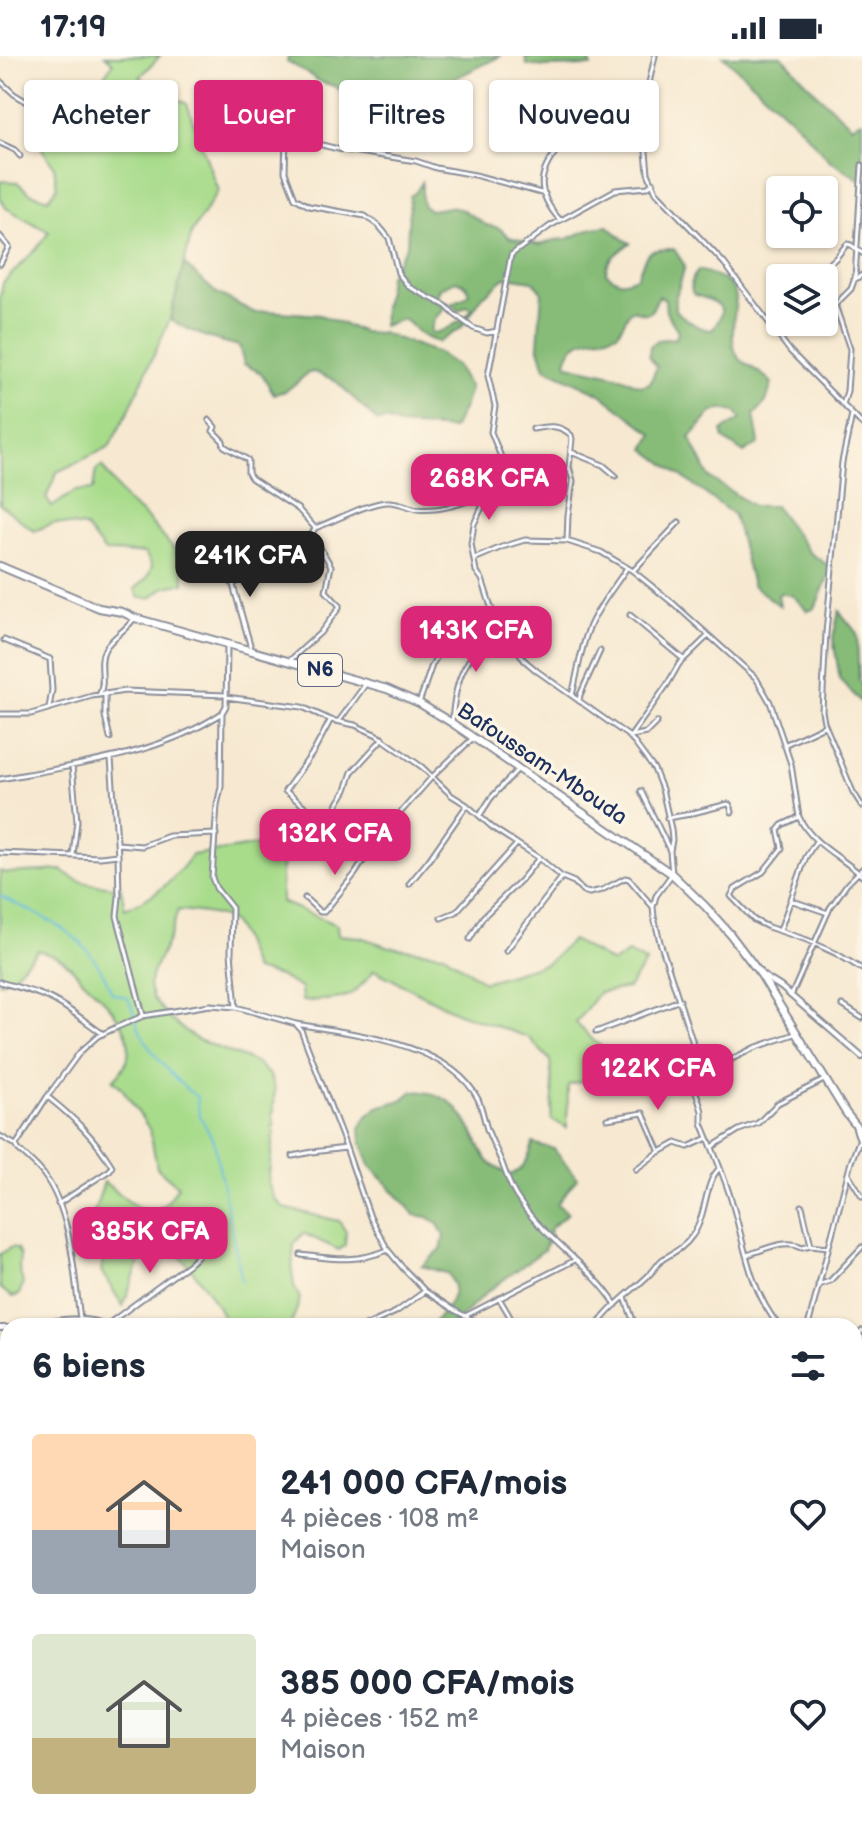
<!DOCTYPE html>
<html lang="fr">
<head>
<meta charset="utf-8">
<style>
  :root { --surface:#fff; --page:#f6f6f7; --text:#1f2937; --muted:#747a83; --accent:#db2777 }
  body { margin:0; font-family:"Balsamiq Sans",sans-serif; background:var(--page); color:var(--text); height:100vh; display:flex; flex-direction:column; font-size:30px; white-space:nowrap }
  * { box-sizing:border-box; margin:0 }
  p { font-size:26px; color:var(--muted) }
  .icon { flex:none; width:44px; height:44px; fill:none; stroke:currentColor; stroke-width:2; stroke-linecap:round; stroke-linejoin:round }
  .map { position:relative; flex:1; overflow:hidden }
  .details { position:absolute; left:0px; top:1262px; width:862px; height:514px; display:flex; flex-direction:column; background:var(--surface); border-radius:24px 24px 0 0; box-shadow:0 2px 6px #0004 }
  .details>* { flex:none }
  .top-card { position:absolute; left:24px; top:24px; width:814px; height:72px; display:flex; gap:16px }
  .controls { position:absolute; left:766px; top:120px; display:grid; gap:16px }
  .controls a { display:grid; place-items:center; width:72px; height:72px; border-radius:8px; background:var(--surface); box-shadow:0 2px 6px #0004; font-size:40px }
  .price { position:absolute; translate:-50% -68px; padding:0 18px; border-radius:16px; background:var(--accent); color:#fff; font-size:26px; line-height:52px; filter:drop-shadow(0 2px 4px #0008) }
  .price::after { content:''; position:absolute; left:50%; top:48px; width:24px; height:18px; margin-left:-12px; background:inherit; clip-path:polygon(0 0,100% 0,50% 100%) }
  .price.selected { background:#222; color:#fff }
  ul { padding:0; list-style:none }
  li { display:flex; align-items:center; gap:24px; height:200px; padding:0 32px }
  li span { display:grid; place-items:center; flex:none; width:224px; height:160px; border-radius:8px; color:#555 }
  li>.icon { margin-inline-start:auto }
  span .icon { width:96px; height:96px; fill:#fffc; stroke-width:1 }
  li b { font-size:34px }
  h2 { display:flex; justify-content:space-between; align-items:center; height:96px; padding:0 32px; font-size:34px }
  .pill { padding:0 28px; border-radius:8px; background:var(--surface); box-shadow:0 2px 6px #0004; font-size:28px; line-height:72px }
  .pill.selected { background:var(--accent); color:#fff }
  .status { display:flex; justify-content:space-between; align-items:center; height:56px; padding:0 40px; background:var(--surface); direction:ltr }
  .status svg { height:22px; fill:currentColor }
  .map>svg:first-child { display:block }
  .green { fill:#a8dc8b; stroke:#628674; stroke-width:2 }
  .forest { fill:#86bc77; stroke:#50766a; stroke-width:2; fill-rule:evenodd }
  .lines { fill:none; stroke-linecap:round; stroke-linejoin:round }
  .stream { stroke:#60bbde; stroke-width:2 }
  .minor-casing { stroke:#898c98; stroke-width:7 }
  .tertiary-casing { stroke:#898c98; stroke-width:8 }
  .trunk-casing { stroke:#898c98; stroke-width:10 }
  .minor { stroke:#fff; stroke-width:3 }
  .tertiary { stroke:#fff; stroke-width:4 }
  .trunk { stroke:#fff; stroke-width:6 }
  .labels { text-anchor:middle; dominant-baseline:central; stroke-width:7; stroke-linejoin:round; paint-order:stroke }
  .shield { fill:#fcf5e5; stroke:#5e6a86; stroke-width:2 }
  .shield-label { font-size:20px; font-weight:bold; fill:#1b2f5e }
  .street-label { font-size:22px; fill:#1b2f5e; stroke:#fcf5e5 }
</style>
</head>
<body>
<div class="status"><b>17:19</b><svg viewBox="0 0 49 12"><path d="M0 12V9h3v3zM5 12V6h3v6zM10 12V3h3v9zM15 12V0h3v12zM26 1h20v11H26zM47 4h2v5h-2z"/></svg></div>
<div class="map">
<svg width="862" height="1775" viewBox="0 0 862 1775">
  <rect width="100%" height="100%" fill="#fcf5e5"/>
  <filter id="ink" filterUnits="userSpaceOnUse"><feTurbulence type="fractalNoise" baseFrequency=".0125" numOctaves="2"/><feDisplacementMap in="SourceGraphic" scale="16" xChannelSelector="R" yChannelSelector="G"/><feConvolveMatrix kernelMatrix="1 2 1 2 8 2 1 2 1" color-interpolation-filters="sRGB"/></filter>
  <filter id="wash" filterUnits="userSpaceOnUse"><feTurbulence type="fractalNoise" baseFrequency=".006" numOctaves="4" result="noise"/><feDisplacementMap in="SourceGraphic" scale="32" xChannelSelector="R" yChannelSelector="G"/><feGaussianBlur stdDeviation="1.8" result="paint"/><feColorMatrix in="noise" values="0 0 0 0 0 0 0 0 0 0 0 0 0 0 0 0 0 1.4 0 .05"/><feComposite in="paint" operator="in"/></filter>
  <g filter="url(#wash)">
    <rect width="100%" height="100%" fill="#f7e9d1"/>
    <!-- green -->
    <path class="green" d="M105,0H160L140,21L187,48L218,135L192,176L170,263L129,354L109,391L57,416L46,442L52,451L75,435L93,434L96,414L102,410L127,446L144,459L173,492L183,507L184,527L163,532L151,542H139L135,533L148,521L152,510L145,497L105,496L85,471L54,467L34,475L0,448V241L3,227L36,193L49,176L6,152L0,141V127L2,125L17,126L30,137L48,143L57,132L54,110L40,90L86,45L113,7Z
      M287,785L281,817V846L337,869L338,879L360,881L390,891L444,898L484,926L548,907L572,884L613,907L628,897L646,906L628,932L598,937L576,967L594,985L613,1000L590,1023L568,1029L567,1072L551,1063L553,1041L550,1004L528,981L458,957L374,914C350,947 340,943 302,945L301,932L279,920L254,914C248,901 240,870 228,863C218,858 190,855 178,854L170,880L152,917L149,930L153,943L171,964L196,983L247,1003L259,1009L270,1020L275,1034L273,1048L274,1075L268,1127L274,1142L284,1152L339,1165L346,1176L345,1189L339,1194L303,1177L294,1188L292,1216L294,1230L300,1242L296,1255L290,1270H227C212,1235 185,1203 157,1178L139,1207L123,1250L101,1215L104,1198L116,1174L93,1159L104,1126C121,1138 146,1168 166,1147C171,1142 174,1136 178,1130L157,1112L150,1074L121,1031L113,1024C151,989 112,950 84,925C77,918 70,909 61,903C55,899 45,897 38,894L12,921L0,927V815L7,817L62,814C77,829 101,829 121,832L125,853C157,839 172,827 192,799Z
      M12,1191L17,1193L20,1200L19,1213L23,1227L19,1239L12,1241L0,1232V1198Z
      M558,1768H713L724,1775H685L670,1771H663L659,1775H572Z"/>
    <!-- forest -->
    <path class="forest" d="M289,0H501L447,26L421,29L391,25L353,44L334,30L321,26L287,5Z
      M525,0H589L591,10L547,11L527,9Z
      M723,0H782L820,41L852,70L862,64V125L829,104L797,68Z
      M422,126V144L424,151L430,154L450,151L463,154L486,169L499,172L509,181L540,189L554,184L567,183L593,172L608,170L624,184L630,187C620,195 606,203 606,217C620,228 621,227 637,221C648,195 645,193 674,193L685,210L675,244V254C685,263 699,274 712,274C733,248 715,246 693,238C689,229 692,221 699,214C714,219 732,223 736,241C735,257 727,293 741,304C751,312 763,317 772,327L766,346L754,359L759,387L744,397L724,383L722,375L741,363L736,356L721,353L711,357L690,382L709,421L753,450H775L809,496L832,512L815,552L808,555L793,540L781,537L778,539L780,550L752,529L734,459L645,393L653,378L599,337L545,312L538,289L542,236L533,225L506,221L482,241L461,272L439,286C431,284 422,281 416,274C410,268 409,266 401,263L383,270L384,252L389,220L407,189L410,140L416,136ZM456,225L466,229L469,237L466,241L451,248L459,255L467,250L472,253C466,263 443,277 432,277L431,274L435,262L443,255L444,252L438,238L440,232ZM659,240L665,243L666,256L678,275L676,282L658,284L650,290L649,300L657,311L650,327L641,330L617,320L568,309L566,306C574,275 596,286 618,277L630,255L633,254C656,262 649,255 659,240Z
      M184,208L215,236L255,257L267,255L320,259L363,276L382,277L438,297L456,310L470,332L465,349L453,373L399,369L386,364L377,365L335,324L314,316L308,317L286,335L274,338L261,317L244,308L239,290C214,284 191,277 170,263Z
      M839,555L857,577L859,625L862,627V647L840,624L833,582Z
      M413,1035C450,1037 460,1052 476,1083C480,1090 483,1100 488,1105C494,1112 503,1115 511,1119C525,1111 529,1103 533,1087L554,1093L577,1122L557,1148L568,1157L551,1172L544,1194L487,1236L452,1270H430C440,1260 455,1246 454,1230C453,1226 450,1222 449,1218L422,1210L441,1193L444,1180L438,1168L428,1161L415,1159L370,1109L361,1085L360,1072L367,1060L378,1051L402,1044Z"/>
    <g class="lines">
      <!-- stream -->
      <path class="stream" d="M0,840C53,867 88,876 112,937L128,942C134,955 137,973 145,984C155,1001 181,1031 197,1041L199,1058L214,1086L242,1225
        M0,1315L8,1319"/>
    </g>
  </g>
  <g filter="url(#ink)">
    <g class="lines">
      <!-- minor casing -->
      <g class="minor-casing">
        <path id="minor" d="M655,0L647,36L644,75L648,117L656,136L724,207L790,295L862,368
          M0,25L14,38L32,49
          M250,76L286,80L338,93L416,105L436,112L475,119L545,138
          M286,80L285,116L295,142L309,150L365,160L379,170L389,182L398,217L409,231L446,250L454,258L473,272L487,277L497,275
          M0,87L15,94L20,100
          M653,126L648,131L615,134L550,170L511,199L488,320L495,350L491,376L501,401V407L494,426L474,468L471,488L476,515L482,523L492,554L524,604L537,615L630,681L654,713L662,733L671,773L672,784L670,795L672,818L656,840L653,851L654,861L660,886L692,984L696,1014V1036L702,1055V1067C712,1092 723,1117 731,1143C745,1188 748,1231 779,1270
          M560,164C520,119 557,102 578,63C583,55 585,48 583,39
          M0,180L9,191L0,208
          M816,218L835,203L847,188L851,189L862,197
          M854,224L862,219
          M843,349L847,335L850,293L835,249L851,233L855,222L862,109
          M852,359L842,406L826,577L822,655L824,666L853,736L862,750
          M209,364L215,371L213,375L223,385L224,390L248,404V417L251,422L298,453L315,472
          M533,373C548,370 559,368 571,379L572,383L569,411L573,425L568,459L567,485
          M571,396L603,409L616,420
          M216,503L233,529L251,592
          M474,503L502,491L525,484L567,485L601,496L633,515L674,548L756,622L770,646L791,708L799,761C812,789 841,800 862,820
          M633,515L679,466
          M233,529L249,515L268,502L312,478L315,472C335,465 367,447 387,446C398,445 407,451 417,453C440,456 465,447 485,438
          M630,559L683,603
          M4,584L50,603L52,634L49,652
          M227,591L226,650L222,657L221,731L217,749L212,822L216,832L232,852L231,897L236,951
          M289,605L320,577L339,552V549L326,535L331,510L312,478
          M105,637V660L110,682
          M99,639C107,626 97,607 105,593C111,582 126,574 133,564
          M572,639C578,617 580,594 589,572C598,550 614,532 626,513
          M226,641L302,651L331,664L355,669L377,679L422,711L451,739L467,749L493,772L539,802L562,821L574,826L583,835L589,837L602,834L625,822L629,823L653,851
          M579,645L580,639L600,595
          M419,647L432,609L439,597L431,589
          M0,658H31L92,640L125,635L225,639
          M330,665L314,695L285,735L313,757L365,803
          M339,665L365,629
          M452,667C455,619 465,602 501,569
          M631,680L646,677L657,666
          M630,681L667,629L679,608L708,580
          M784,689L824,670
          M111,703L118,799L119,841L117,860L143,959
          M72,710L77,765L73,799
          M0,723C71,710 161,699 222,657
          M641,735L670,795
          M337,749L346,734L352,716L383,682
          M480,759L491,742L518,713
          M799,761L782,769L778,774L782,792L763,816L735,833L731,840L754,864L768,871L807,884L837,898L862,913
          M667,762L685,759L728,748L730,749L732,756
          M118,788L142,790L169,780L216,778
          M0,797L100,801L118,799
          M409,828L428,805L467,749
          M305,842L320,856H324L355,818L378,782L432,721L473,682
          M790,844L828,857
          M441,862L456,856L516,789
          M780,874L806,801L816,785
          M470,883L483,861L521,824L539,802
          M506,895L562,821
          M0,926C17,931 33,935 49,942C68,951 86,966 103,978
          M791,940L830,852L847,828L862,813
          M842,949L862,962
          M296,968C352,978 449,986 478,1043C482,1052 484,1063 487,1073C491,1084 497,1095 502,1107C506,1118 510,1130 516,1140C543,1183 589,1207 616,1249
          M596,976L680,944
          M698,1014L722,1008L754,992L795,978
          M49,1042C74,1062 95,1082 112,1110L110,1114L58,1148
          M607,1063L643,1057L660,1096L676,1087L688,1091L708,1082
          M0,1080L16,1089
          M712,1091L739,1074L758,1067L778,1047L824,1024
          M293,1100L312,1096L346,1092
          M636,1113L659,1096
          M849,1119L862,1140
          M802,1150L811,1189
          M301,1199C335,1203 355,1207 388,1194
          M747,1199C764,1194 785,1182 802,1191L811,1189L828,1191
          M818,1229L830,1225L862,1191
          M625,1241L635,1270
          M499,1242L509,1259L514,1270
          M465,1260L575,1204
          M80,1263C74,1218 72,1157 44,1119C37,1109 27,1102 18,1093L16,1089L47,1041L80,996L98,980L115,972L143,960L210,949L236,951L296,968L301,974L343,1083L370,1161L388,1194L402,1211L425,1235L454,1254L484,1270
          M108,1268L189,1208L209,1189
          M365,1270L396,1256L425,1235
          M597,1270C611,1249 633,1235 651,1217C655,1213 658,1207 663,1203C674,1196 684,1192 692,1180C707,1161 704,1125 720,1112
          M808,1270L851,1106L859,1085
          M854,1284L862,1275
          M854,1310L862,1309
          M854,1327L862,1331
          M854,1389L862,1385
          M854,1422L862,1427
          M854,1456L862,1452
          M0,1492L8,1509
          M854,1515L862,1512
          M854,1683L862,1691
          M0,1712L8,1719
          M854,1720L862,1715
          M89,1768L96,1773
          M379,1768L402,1775
          M751,1768L753,1775
          M94,1775L103,1768
          M795,1775L803,1768"/>
      </g>
      <!-- tertiary casing -->
      <g class="tertiary-casing">
        <path id="tertiary" d="M762,919L781,931L862,1001
          M24,1270C53,1265 81,1258 109,1270
          M0,1272H8
          M854,1565H862"/>
      </g>
      <!-- trunk casing -->
      <g class="trunk-casing">
        <path id="trunk" d="M0,510L99,552L122,556L135,562L387,633L419,647L452,667L672,818L705,850L730,878L761,919L846,1057L862,1077
          M857,1073L862,1086"/>
      </g>
      <!-- minor -->
      <use href="#minor" class="minor"/>
      <!-- tertiary -->
      <use href="#tertiary" class="tertiary"/>
      <!-- trunk -->
      <use href="#trunk" class="trunk"/>
    </g>
  </g>
  <g class="labels">
    <!-- shield labels -->
    <rect class="shield" x="298" y="598" width="44" height="32" rx="6"/>
    <g class="shield-label">
      <text x="320" y="614">N6</text>
    </g>
    <!-- street labels -->
    <g class="street-label">
      <text transform="translate(542 708) rotate(34)">Bafoussam-Mbouda</text>
    </g>
  </g>
</svg>
<div class="controls">
<a><svg class="icon" aria-label="locate" viewBox="0 0 24 24"><circle cx="12" cy="12" r="6"/><path d="M12 2v4M12 18v4M2 12h4M18 12h4"/></svg></a>
<a><svg class="icon" aria-label="layers" viewBox="0 0 24 24"><path d="M12 4l9 5-9 5-9-5zM3 14l9 5 9-5"/></svg></a>
</div>
<b class="price" style="left:489px;top:466px">268K CFA</b>
<b class="price selected" style="left:250px;top:543px">241K CFA</b>
<b class="price" style="left:476px;top:618px">143K CFA</b>
<b class="price" style="left:335px;top:821px">132K CFA</b>
<b class="price" style="left:658px;top:1056px">122K CFA</b>
<b class="price" style="left:150px;top:1219px">385K CFA</b>
<div class="top-card">
<a class="pill">Acheter</a>
<a class="pill selected">Louer</a>
<a class="pill">Filtres</a>
<a class="pill">Nouveau</a>
</div>
<section class="details">
<h2>6 biens<svg class="icon" aria-label="filters" viewBox="0 0 24 24"><path d="M4 7h16M4 17h16"/><circle cx="9" cy="7" r="2"/><circle cx="15" cy="17" r="2"/></svg></h2>
<ul>
<li><span style="background:linear-gradient(#ffd9b3 60%,#9aa5b1 0)"><svg class="icon" aria-label="home" viewBox="0 0 24 24"><path d="M3 11l9-7 9 7M6 9v11h12V9"/></svg></span><div><b>241 000 CFA/mois</b><p>4 pièces · 108 m²</p><p>Maison</p></div><svg class="icon" aria-label="heart" viewBox="0 0 24 24"><path d="M12 20l-8-8c-3-5 5-10 8-4 3-6 11-1 8 4z"/></svg></li>
<li><span style="background:linear-gradient(#dfe7d0 65%,#c2b280 0)"><svg class="icon" aria-label="home" viewBox="0 0 24 24"><path d="M3 11l9-7 9 7M6 9v11h12V9"/></svg></span><div><b>385 000 CFA/mois</b><p>4 pièces · 152 m²</p><p>Maison</p></div><svg class="icon" aria-label="heart" viewBox="0 0 24 24"><path d="M12 20l-8-8c-3-5 5-10 8-4 3-6 11-1 8 4z"/></svg></li>
</ul>
</section>
</div>
</body>
</html>
